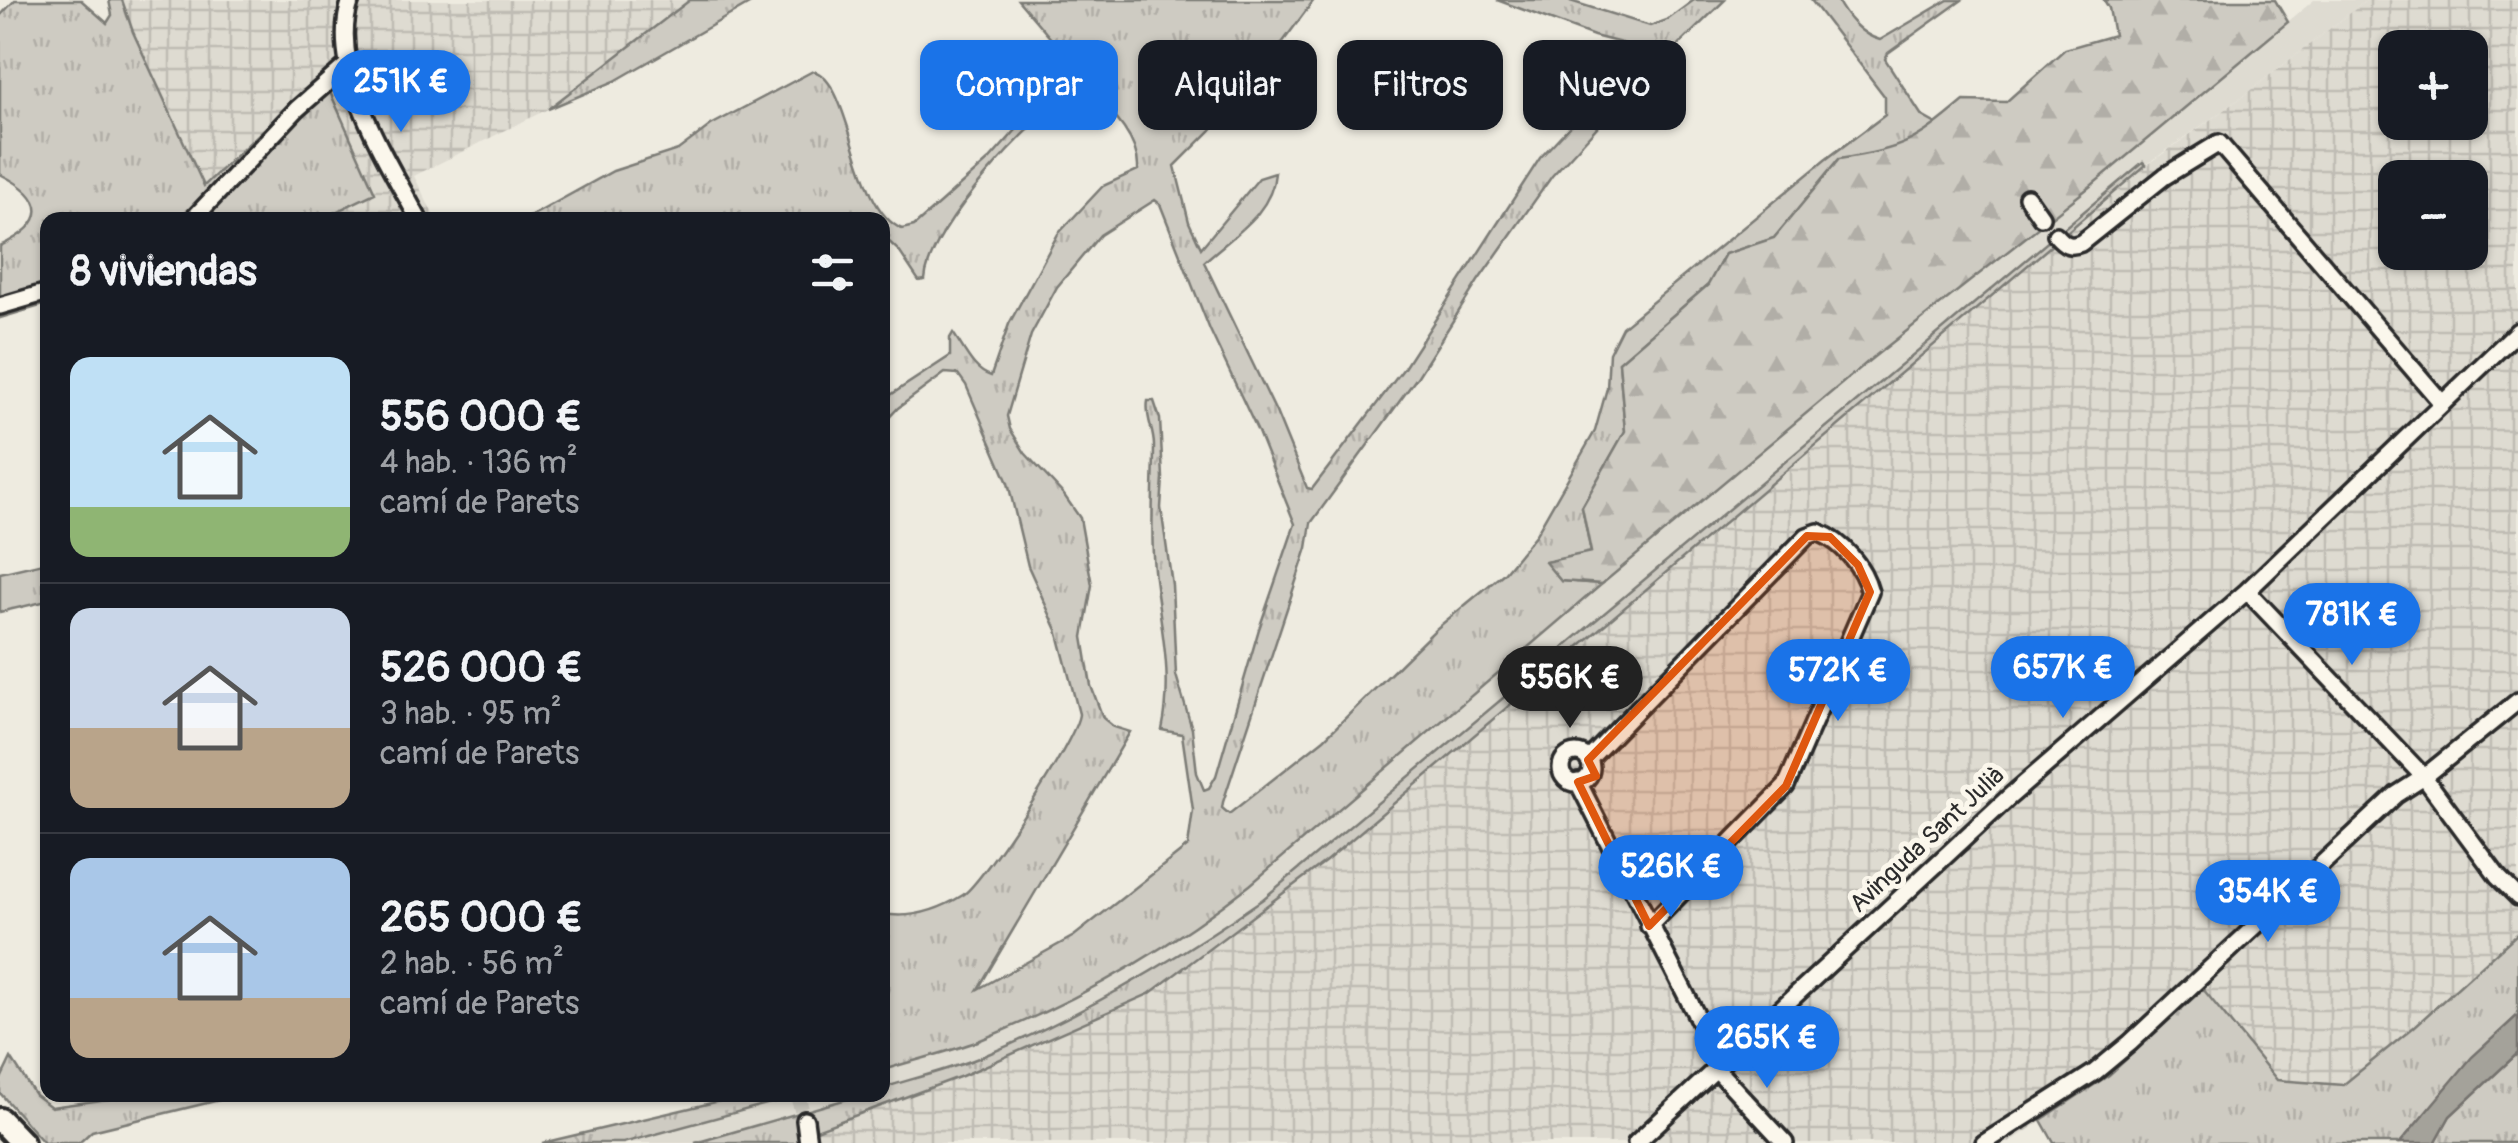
<!DOCTYPE html>
<html lang="es">
<head>
<meta charset="utf-8">
<style>
  :root { --surface:#171b24; --page:#20242c; --text:#f1f3f6; --muted:#9ea1a6; --line:#363941; --accent:#1a73e8 }
  body { margin:0; font-family:Pangolin,sans-serif; background:var(--page); color:var(--text); height:100vh; display:flex; flex-direction:column; font-size:38px; white-space:nowrap }
  * { box-sizing:border-box; margin:0 }
  p { font-size:32px; color:var(--muted) }
  .icon { flex:none; width:55px; height:55px; fill:none; stroke:currentColor; stroke-width:2; stroke-linecap:round; stroke-linejoin:round }
  .map { position:relative; flex:1; overflow:hidden }
  .panel { position:absolute; left:40px; top:212px; width:850px; height:890px; display:flex; flex-direction:column; background:var(--surface); border-radius:20px; box-shadow:0 2px 8px #0004 }
  .panel>* { flex:none }
  .hud { position:absolute; left:920px; top:40px; width:950px; height:90px; display:flex; gap:20px }
  .buttons { position:absolute; left:2378px; top:30px; display:grid; gap:20px }
  .buttons a { display:grid; place-items:center; width:110px; height:110px; border-radius:20px; background:var(--surface); box-shadow:0 2px 8px #0004; font-size:50px }
  .price { position:absolute; translate:-50% -85px; padding:0 22px; border-radius:35px; background:var(--accent); color:#fff; font-size:32px; line-height:65px; filter:drop-shadow(0 2px 5px #0008) }
  .price::after { content:''; position:absolute; left:50%; top:60px; width:30px; height:22px; margin-left:-15px; background:inherit; clip-path:polygon(0 0,100% 0,50% 100%) }
  .price.current { background:#222; color:#fff }
  ul { padding:0; list-style:none }
  li { display:flex; align-items:center; gap:30px; height:250px; padding:0 30px }
  li+li { border-top:2px solid var(--line) }
  li span { display:grid; place-items:center; flex:none; width:280px; height:200px; border-radius:20px; color:#555 }
  li>.icon { margin-inline-start:auto }
  span .icon { width:120px; height:120px; fill:#fffc; stroke-width:1 }
  li b { font-size:42px }
  h2 { display:flex; justify-content:space-between; align-items:center; height:120px; padding:0 30px; font-size:42px }
  .pill { padding:0 35px; border-radius:20px; background:var(--surface); box-shadow:0 2px 8px #0004; font-size:35px; line-height:90px }
  .pill.current { background:var(--accent); color:#fff }
  .map>svg:first-child { display:block }
  .built { fill:#dedbd1 }
  .industrial { fill:url(#industrial-grid); fill-rule:evenodd }
  .grass { fill:url(#grass-tufts); stroke:#7c7b76; stroke-width:2.5; fill-rule:evenodd }
  .forest { fill:url(#forest-firs); stroke:#7c7b76; stroke-width:2.5 }
  .water { fill:#a4a29a; stroke:#74726e; stroke-width:2.5 }
  .lines { fill:none; stroke-linecap:round; stroke-linejoin:round }
  .minor-tunnel { stroke:#c7c5bc; stroke-width:15; stroke-dasharray:15 8; stroke-linecap:butt }
  .minor-casing { stroke:#2b2b2b; stroke-width:22 }
  .highway-casing { stroke:#2b2b2b; stroke-width:30 }
  .minor { stroke:#fbf7ec; stroke-width:15 }
  .highway { stroke:#fbf7ec; stroke-width:22 }
  .marked { fill:#df570e; fill-opacity:0.2; stroke:#df570e; stroke-width:8; stroke-linejoin:round }
  .labels { text-anchor:middle; dominant-baseline:central; stroke-width:10; stroke-linejoin:round; paint-order:stroke }
  .street-label { font-size:25px; fill:#2b2b2b; stroke:#fbf7ec }
</style>
</head>
<body>
<div class="map">
<svg width="2518" height="1143" viewBox="0 0 2518 1143">
  <defs>
    <pattern id="industrial-grid" width="8" height="8" patternUnits="userSpaceOnUse" patternTransform="scale(2.5)"><rect width="8" height="8" fill="#dedbd1"/><path d="M0 4h8M4 0v8" fill="none" stroke="#bfbcb4"/></pattern>
    <pattern id="grass-tufts" width="24" height="20" patternUnits="userSpaceOnUse" patternTransform="scale(2.5)"><rect width="24" height="20" fill="#cecbc2"/><path d="M3 7l-1-3M5 7V3M7 7l1-3M15 17l-1-3M17 17v-4M19 17l1-3" fill="none" stroke="#b1aea7"/></pattern>
    <pattern id="forest-firs" width="22" height="20" patternUnits="userSpaceOnUse" patternTransform="scale(2.5)"><rect width="22" height="20" fill="#cecbc2"/><path d="M5 1l3.5 6h-7zM16 11l3.5 6h-7z" fill="#b1aea7"/></pattern>
  </defs>
  <rect width="100%" height="100%" fill="#eeebe0"/>
  <filter id="ink" filterUnits="userSpaceOnUse"><feTurbulence type="fractalNoise" baseFrequency=".01" numOctaves="2"/><feDisplacementMap in="SourceGraphic" scale="20" xChannelSelector="R" yChannelSelector="G"/><feConvolveMatrix kernelMatrix="1 2 1 2 8 2 1 2 1" color-interpolation-filters="sRGB"/></filter>
  <g filter="url(#ink)">
    <!-- built -->
    <path class="built" d="M2314,0H2367L2239,99L2146,165L2142,162L1263,899L1207,938L1091,1008L982,1057L883,1088V1070L976,1042L1084,994L1196,926L1870,360L2092,185Z
      M800,1095H861L695,1143H623Z"/>
    <!-- industrial -->
    <path class="industrial" d="M122,0H690L548,109L414,176L436,220H319L375,193L204,187L133,32Z
      M2367,0H2518V933L2414,1027L2271,1143H2054L2041,1121L2009,1143H802L808,1133L962,1076L1149,994L1326,861L2146,166L2239,99ZM2395,48H2470V122H2395ZM2395,178H2470V252H2395Z"/>
    <!-- grass -->
    <path class="grass" d="M15,0H81L107,23L112,15L109,0H122L133,32L204,186L322,74L375,193L319,220H48L47,304L0,318V246C49,223 48,198 0,174V16Z
      M690,0H756L615,81L548,109Z
      M1018,0H1314L1268,62L1210,131L1175,166L1189,222L1201,248L1259,178L1275,173C1272,214 1232,236 1204,262L1276,412L1307,488L1312,489L1404,368L1540,158L1638,53L1629,45L1594,36L1497,0H1567L1650,26L1667,20L1694,0H1725L1622,100L1552,176L1478,281L1418,376L1311,523L1307,548L1223,802L1222,808L1229,814L1324,739L1436,629L1504,573L1536,534L1595,431L1607,388L1609,353L1622,327L1825,160L1885,115V97L1811,0H1837C1846,17 1861,35 1880,40L1948,0H1962L1888,53L1885,59L1922,116L1936,124C1906,149 1877,153 1839,160L1774,238L1725,254L1708,285L1619,362L1625,431L1582,507L1591,553L1546,562L1561,581L1602,584L1250,885C1167,950 1076,1002 978,1041C947,1053 914,1060 883,1070V914C911,919 939,910 963,895C983,882 1078,737 1079,714L1057,630L1028,566L1008,483L966,385L958,374L945,373L898,408L883,424V400L950,356V338L953,333C964,348 973,371 991,376L1009,324L1058,234L1103,186L1138,170C1140,137 1105,104 1082,85C1037,112 928,228 925,280L919,281L899,251L883,236L882,220H524L613,171L678,150L711,125L813,71C853,81 852,208 902,229L914,226L990,159L1068,72L1064,54ZM1155,200L1160,204L1210,330L1258,432L1295,524L1259,629L1216,776L1209,788L1204,790L1197,773L1192,729L1176,675L1172,585L1161,508L1163,478L1160,419L1154,401H1148C1145,417 1154,430 1154,446C1154,486 1150,530 1154,570C1160,625 1174,675 1162,730L1182,734L1193,810L1188,846L1074,936L978,989L1130,732L1114,727L1103,718L1091,686L1083,637L1092,585L1080,518L1064,495L1025,453L1010,429L1007,416L1031,335L1057,287L1100,235Z
      M2143,162L2146,165L1326,861L1149,994L962,1076L808,1133L801,1143H695L861,1095H882L883,1088C917,1077 953,1069 986,1055C1085,1014 1175,960 1263,899Z
      M47,562V601L0,612V573Z
      M2518,933V1015L2473,1057L2400,1143H2054L2041,1120L2109,1075L2203,989L2277,1080L2343,1085L2414,1027Z
      M2518,1053V1143H2435L2450,1116Z
      M11,1058L35,1095L51,1107L139,1095H240L92,1131L79,1143H44L0,1093V1081Z
      M745,1095H800L623,1143H542Z"/>
    <!-- forest -->
    <path class="forest" d="M2104,0H2275L2288,22L2092,185L1870,360L1602,584L1561,581L1545,562L1591,552L1582,507L1625,431L1619,362L1708,285L1725,254L1774,238L1839,159C1905,148 1914,143 1964,101L2006,102L2065,49L2114,35L2109,8Z"/>
    <!-- water -->
    <path class="water" d="M2518,1015V1053L2450,1116L2435,1143H2400L2472,1057Z"/>
    <g class="lines">
      <!-- minor-tunnel -->
      <path class="minor-tunnel" d="M797,1095L805,1120"/>
      <!-- minor casing -->
      <g class="minor-casing">
        <path id="minor" d="M351,0C326,68 388,161 419,220
          M2027,197L2041,217
          M192,220L297,109L347,65
          M2056,235C2064,244 2069,248 2081,243L2165,176L2219,143L2442,403
          M0,306L48,292
          M2247,591L2424,777L2498,877L2518,897
          M1561 768a15 15 0 1 1 30 0a15 15 0 1 1-30 0Z
          M1588,760L1807,536L1818,532C1843,542 1863,566 1870,592L1786,786L1649,926
          M1578,782L1716,1054V1069L1785,1143
          M805,1120L808,1143
          M1636,1143L2008,798L2247,591L2518,331
          M1984,1143L2095,1072L2130,1043L2396,795L2424,777L2518,701"/>
      </g>
      <!-- highway casing -->
      <g class="highway-casing">
        <path id="highway" d="M0,1120L22,1143"/>
      </g>
      <!-- minor -->
      <use href="#minor" class="minor"/>
      <!-- highway -->
      <use href="#highway" class="highway"/>
    </g>
  </g>
  <!-- marked area -->
  <path class="marked" d="M1807,536L1830,537L1858,565L1870,592L1786,786L1649,926L1578,782L1596,776L1588,760Z"/>
  <g class="labels">
    <!-- street labels -->
    <g class="street-label">
      <text transform="translate(1927 840) rotate(-43)">Avinguda Sant Julià</text>
    </g>
  </g>
</svg>
<div class="buttons">
<a>+</a>
<a>−</a>
</div>
<b class="price" style="left:401px;top:135px">251K €</b>
<b class="price" style="left:2352px;top:668px">781K €</b>
<b class="price" style="left:2063px;top:721px">657K €</b>
<b class="price" style="left:1838px;top:724px">572K €</b>
<b class="price current" style="left:1570px;top:731px">556K €</b>
<b class="price" style="left:1671px;top:920px">526K €</b>
<b class="price" style="left:2268px;top:945px">354K €</b>
<b class="price" style="left:1767px;top:1091px">265K €</b>
<div class="hud">
<a class="pill current">Comprar</a>
<a class="pill">Alquilar</a>
<a class="pill">Filtros</a>
<a class="pill">Nuevo</a>
</div>
<section class="panel">
<h2>8 viviendas<svg class="icon" aria-label="filters" viewBox="0 0 24 24"><path d="M4 7h16M4 17h16"/><circle cx="9" cy="7" r="2"/><circle cx="15" cy="17" r="2"/></svg></h2>
<ul>
<li><span style="background:linear-gradient(#bfe0f5 75%,#8fb573 0)"><svg class="icon" aria-label="home" viewBox="0 0 24 24"><path d="M3 11l9-7 9 7M6 9v11h12V9"/></svg></span><div><b>556 000 €</b><p>4 hab. · 136 m²</p><p>camí de Parets</p></div></li>
<li><span style="background:linear-gradient(#c9d6e8 60%,#b9a48a 0)"><svg class="icon" aria-label="home" viewBox="0 0 24 24"><path d="M3 11l9-7 9 7M6 9v11h12V9"/></svg></span><div><b>526 000 €</b><p>3 hab. · 95 m²</p><p>camí de Parets</p></div></li>
<li><span style="background:linear-gradient(#a9c7e8 70%,#b9a48a 0)"><svg class="icon" aria-label="home" viewBox="0 0 24 24"><path d="M3 11l9-7 9 7M6 9v11h12V9"/></svg></span><div><b>265 000 €</b><p>2 hab. · 56 m²</p><p>camí de Parets</p></div></li>
</ul>
</section>
</div>
</body>
</html>
